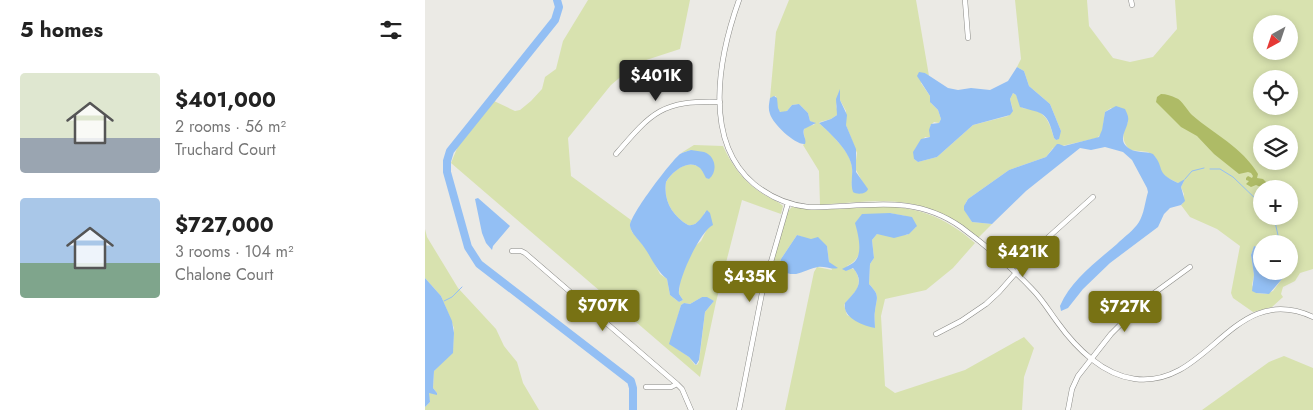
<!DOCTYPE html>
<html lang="en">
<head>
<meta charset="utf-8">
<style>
  :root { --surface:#fff; --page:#f2f2f2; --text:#222; --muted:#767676; --accent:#787214 }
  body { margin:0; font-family:Jost,sans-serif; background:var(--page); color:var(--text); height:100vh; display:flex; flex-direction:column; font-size:19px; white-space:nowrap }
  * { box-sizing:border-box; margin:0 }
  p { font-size:16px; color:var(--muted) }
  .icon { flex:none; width:28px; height:28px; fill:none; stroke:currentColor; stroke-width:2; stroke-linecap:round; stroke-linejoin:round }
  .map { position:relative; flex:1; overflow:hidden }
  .panel { display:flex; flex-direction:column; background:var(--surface); width:425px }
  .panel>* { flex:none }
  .needle { width:32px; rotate:220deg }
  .fabs { position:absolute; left:828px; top:15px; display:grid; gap:10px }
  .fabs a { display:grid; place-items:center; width:45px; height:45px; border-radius:50%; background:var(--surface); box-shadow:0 2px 8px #0003; font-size:25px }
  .price { position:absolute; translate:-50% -42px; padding:0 11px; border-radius:5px; background:var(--accent); color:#fff; font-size:16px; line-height:32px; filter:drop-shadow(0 1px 2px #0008) }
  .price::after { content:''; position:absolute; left:50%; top:30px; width:15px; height:11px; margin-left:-8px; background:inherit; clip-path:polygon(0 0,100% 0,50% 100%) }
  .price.on { background:#222; color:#fff }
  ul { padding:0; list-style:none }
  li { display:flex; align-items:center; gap:15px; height:125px; padding:0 20px }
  li span { display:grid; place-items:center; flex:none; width:140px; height:100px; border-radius:5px; color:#555 }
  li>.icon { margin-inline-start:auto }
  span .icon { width:60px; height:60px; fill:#fffc; stroke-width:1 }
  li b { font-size:21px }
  h2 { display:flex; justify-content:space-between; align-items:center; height:60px; padding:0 20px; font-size:21px }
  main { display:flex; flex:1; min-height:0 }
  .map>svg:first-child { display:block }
  .green { fill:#d8e2af; fill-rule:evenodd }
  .forest { fill:#aebb66 }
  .water { fill:#93bff4 }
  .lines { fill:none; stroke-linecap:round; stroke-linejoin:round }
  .stream { stroke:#93bff4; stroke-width:1 }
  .river { stroke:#93bff4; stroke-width:8 }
  .minor-casing { stroke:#8a8a86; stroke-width:5.5 }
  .minor { stroke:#fff; stroke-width:4.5 }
</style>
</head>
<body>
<main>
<section class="panel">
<h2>5 homes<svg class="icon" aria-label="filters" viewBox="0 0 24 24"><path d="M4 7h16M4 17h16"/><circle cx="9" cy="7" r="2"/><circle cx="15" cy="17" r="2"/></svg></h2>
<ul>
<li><span style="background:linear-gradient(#dfe7d0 65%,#9aa5b1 0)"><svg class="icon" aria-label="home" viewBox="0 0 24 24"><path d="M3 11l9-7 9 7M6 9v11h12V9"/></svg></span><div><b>$401,000</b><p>2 rooms · 56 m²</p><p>Truchard Court</p></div></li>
<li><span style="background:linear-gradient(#a9c7e8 65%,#7fa58c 0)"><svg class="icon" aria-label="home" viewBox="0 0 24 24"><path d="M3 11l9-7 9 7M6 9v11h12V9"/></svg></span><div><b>$727,000</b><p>3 rooms · 104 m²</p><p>Chalone Court</p></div></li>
</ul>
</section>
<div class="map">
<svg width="888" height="410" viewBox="0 0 888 410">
  <rect width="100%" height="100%" fill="#ebeae5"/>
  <!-- green -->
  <path class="green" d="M163,0H265L255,49L212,63L186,85L143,138L146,176L206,220L205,226L207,232L223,251L235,274L242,279L245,295L254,302L258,300L254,294L255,280L268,248L276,241L283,227L280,212C278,218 270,227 263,225C248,216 238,201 241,182C247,172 260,160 273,166C278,169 279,176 284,179L266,150L256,153L269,145L298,146C307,166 320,183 338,194C344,198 353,201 358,206L356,214L317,200L291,302L275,377L26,163L33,146L69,101L90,111L95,110L106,101L117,89L120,77L131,69L138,41ZM277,297L289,301L280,312L274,362L272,365H270L264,357L245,344L256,305L259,303L265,304Z
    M364,0H491L504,76L500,73L496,83L505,96L506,103L513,110L516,119L514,123L509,122L505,126V137H500L490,149L489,159L493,162L512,157L548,125L583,116L588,110L585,99L588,93L591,95L597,108C619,110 623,117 629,138L631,140L636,131L625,104L604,86L599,71L592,67L596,59L590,0H662L664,26L688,58L705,62L728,57L752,29L750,0H888V269L875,273L870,281L858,287L856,294L858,297L847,307L828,312L808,298L806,293L815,246L792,229L765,217L756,205L758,203L759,194L756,187L759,181L753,183L741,177L737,173L731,158L723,152L705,150C696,141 697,133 703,122L686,108L680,112L677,133L672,138L628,148L621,157L584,170L543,199C536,209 542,213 547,222L567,224L553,238C499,193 461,200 395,205L394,171L378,145L380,143C380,133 374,126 389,125L390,123L385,121L383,113L374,104L367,105L362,111L357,113L353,110L351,96L345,98L351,32ZM836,24H864V51H836ZM836,79H864V106H836ZM415,90V100L421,111V125L432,153L430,168L438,183L427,188C426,181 428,174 427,167C426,152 405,133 394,123L395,122L406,119L412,115L413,112L411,106ZM836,134H864V161H836ZM836,189H864V216H836ZM836,244H864V262L868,266V271L857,279L848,291L841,294L831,293L827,285L829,275L826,255L829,246L836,249Z
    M448,206C490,206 518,215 550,243L528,268L501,290L460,299L456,316L460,386L470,393L540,370L599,337L609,348L599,377L597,410H360L389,272L392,267L407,270L404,262L402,246L372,235L356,259L353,270L346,269L363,211L367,207L395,210ZM465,213C477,216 487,214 491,227L482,235L452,234L447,240L449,258L445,264L444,284C455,296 452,296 450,311C449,316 450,323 450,328L422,315L419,305C428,292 440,288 430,270L426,268L421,271L422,266C441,257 435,240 431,223C438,209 453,217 465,213Z
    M0,229L2,237L33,288L71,329L79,346L92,362L98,383L114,410H0V407L5,402L3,393H12L8,388L9,371L28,351L29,328L24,315L16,296L0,278Z
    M859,356L888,368V410H777L844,362Z"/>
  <!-- forest -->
  <path class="forest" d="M736,94C741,94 747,96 751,98C757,100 762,110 767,115C789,134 817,147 833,174L832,178L838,179L842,183L838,188L831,185L826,187L821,184L824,181L821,180V178L823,176L827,178L828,176L826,173L823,172L814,174L789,154L772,136L756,127L731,102L732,97Z"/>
  <!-- water -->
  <path class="water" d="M592,67L599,71L604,86L625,104L636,131L634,139L631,140L629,138C622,111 619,114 595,107L591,95L588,93L585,99L588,111L585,115L548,125L512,157L493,162L489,159L488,152L496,139L505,137L504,130L506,124L514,123L516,119L513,110L505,102V96L492,76L494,72L500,73L523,88L533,90L546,88L565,90L583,81Z
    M415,89V100L422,115L421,125L431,149V172L443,189C442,194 432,195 428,192C425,183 428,176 427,168C426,152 405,133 394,123L406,119L412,115L411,99Z
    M349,96L352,98L353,108L355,112L362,111L367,105L374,104L383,113L385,121L391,123L379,129C377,135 382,139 380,144C370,145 348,124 345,114C343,109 344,104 345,98Z
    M691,106L700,109C702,113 704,117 703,121C702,130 691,141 705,149C711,153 721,151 728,154C741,169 729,172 753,183L760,179L756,187L760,201L756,205L745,208L739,214L733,227L685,263L658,289L643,308L636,311L635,306C646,280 671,262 692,244C699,237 709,230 714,222C719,214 720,202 723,192L722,188L707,160L698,152L680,147L666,150L655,148L601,191L567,224L547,222L539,210V206L543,199L584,170L621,157L632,144H634L639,146L674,137L677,130L680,112Z
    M266,150C270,151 275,151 279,152C291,156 293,172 284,179L281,178C279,175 278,171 275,168C263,158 247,172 241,182C238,201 248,216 263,225C272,227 277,216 282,210L285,213L288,225C276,230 252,280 254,294L258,300L254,302L245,295L242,279C230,270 225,253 215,242C211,237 206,232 205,226C204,216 247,160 255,154C258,152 263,151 266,150Z
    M53,198L85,226L68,246L67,250L61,243L57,233L50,199Z
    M465,213L487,217L492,226L484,234L469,238L452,234L447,240L449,258L445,264L444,284C455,296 452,296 450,311C449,316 450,323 450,328C438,326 417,318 420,303C430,292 441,283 428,268L421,271L417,269C421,267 425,265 428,263C439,255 433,234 430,223L437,214Z
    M372,235L386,239L393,237L402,246L404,262L413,268C406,270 400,266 393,267C374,271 374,279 353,270L356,259Z
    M829,246L836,249V271H864V262L869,268L868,271L857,279L844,294L831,293L827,291L829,275L826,255Z
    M0,278L16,296L27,321L29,333L28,353L9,371L8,388L12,393V395L4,393L5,402L0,407Z
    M277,297H282L289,301L280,312L274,360L271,365L264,357L244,344L256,305L259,303L265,304Z"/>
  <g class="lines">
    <!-- stream -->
    <path class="stream" d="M785,169H795L808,177L836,204
      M760,179L767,171L779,168
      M846,216L850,222L855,244
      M19,301L27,297L37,287"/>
    <!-- river -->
    <path class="river" d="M132,0L134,7L130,20L25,151L22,161V172L43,247L54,264L206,381L208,388V410"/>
    <!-- minor casing -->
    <g class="minor-casing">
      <path id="minor" d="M314,0C294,56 277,140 329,184C345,197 363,205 383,207C396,208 409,206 421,206C464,203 499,201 536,227C559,244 587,268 607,289C617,299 624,311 633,323C651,348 678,375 710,379C785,388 807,280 888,317
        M540,0L543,38
        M706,0L707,5
        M191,154C227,112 237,100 295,102
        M87,251H96L100,253L252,384L257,389L266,410
        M511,334L536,321L561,304L574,292L618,242L668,197
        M221,387H246L252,384
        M314,410L337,293L363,203
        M643,410L647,389L653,376L686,334L721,299L765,267"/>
    </g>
    <!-- minor -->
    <use href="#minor" class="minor"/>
  </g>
</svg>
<div class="fabs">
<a><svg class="needle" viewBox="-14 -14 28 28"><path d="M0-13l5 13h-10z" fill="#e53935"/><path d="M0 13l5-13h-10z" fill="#767676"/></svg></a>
<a><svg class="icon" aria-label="locate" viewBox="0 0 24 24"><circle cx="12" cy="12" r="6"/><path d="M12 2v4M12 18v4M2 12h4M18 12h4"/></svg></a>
<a><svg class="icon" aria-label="layers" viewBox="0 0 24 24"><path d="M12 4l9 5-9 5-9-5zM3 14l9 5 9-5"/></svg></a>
<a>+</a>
<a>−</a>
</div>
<b class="price on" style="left:231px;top:102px">$401K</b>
<b class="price" style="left:598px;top:278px">$421K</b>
<b class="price" style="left:325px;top:303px">$435K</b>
<b class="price" style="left:178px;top:332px">$707K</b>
<b class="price" style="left:700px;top:333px">$727K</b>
</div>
</main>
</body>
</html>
